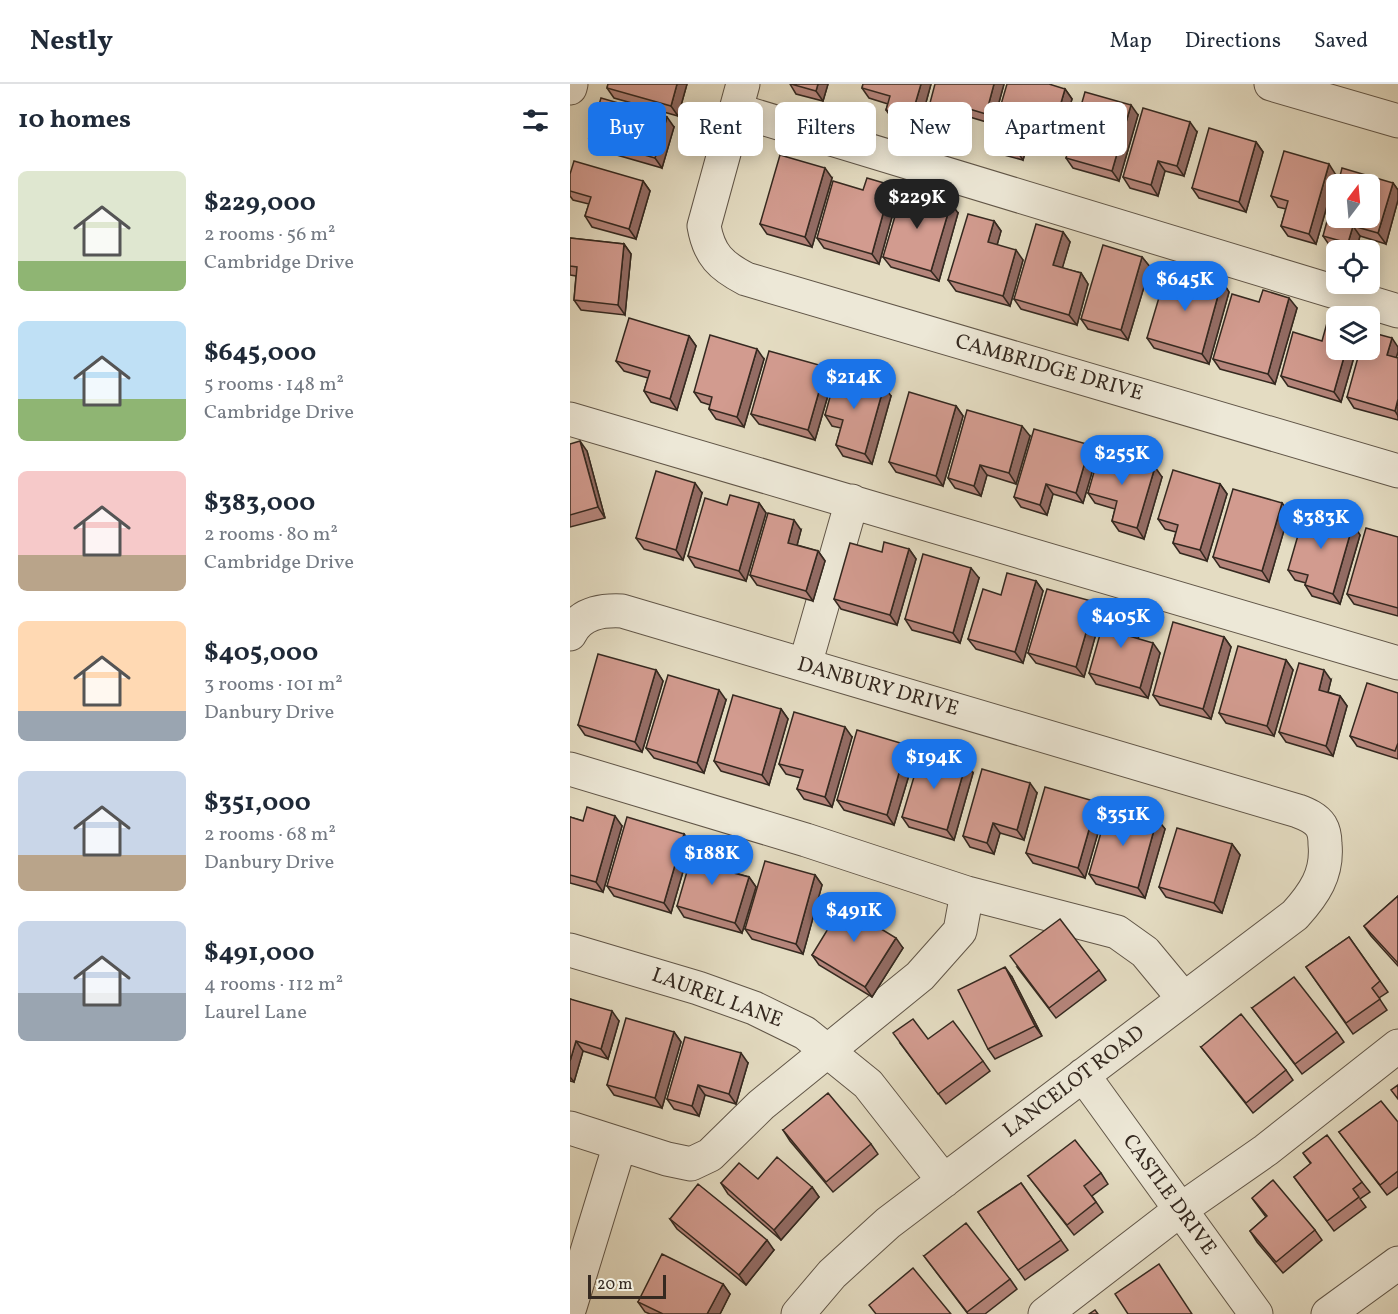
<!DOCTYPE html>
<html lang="en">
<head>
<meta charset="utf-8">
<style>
  :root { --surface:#fff; --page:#f2f2f3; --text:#1f2937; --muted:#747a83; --line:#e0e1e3; --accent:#1a73e8 }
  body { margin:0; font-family:Vollkorn,serif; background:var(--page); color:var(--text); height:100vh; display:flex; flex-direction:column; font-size:22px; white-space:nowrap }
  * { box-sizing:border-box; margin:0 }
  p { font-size:20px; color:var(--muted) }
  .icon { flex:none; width:33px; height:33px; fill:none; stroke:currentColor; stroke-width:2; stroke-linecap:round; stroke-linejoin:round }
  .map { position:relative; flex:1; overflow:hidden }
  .details { display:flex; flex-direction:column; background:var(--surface); width:570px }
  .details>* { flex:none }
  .guide { position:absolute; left:18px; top:18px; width:570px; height:54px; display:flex; gap:12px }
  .needle { width:39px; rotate:16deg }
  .fabs { position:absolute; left:756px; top:90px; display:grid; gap:12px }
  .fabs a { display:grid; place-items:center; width:54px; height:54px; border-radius:9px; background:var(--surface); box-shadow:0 3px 15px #0003; font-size:30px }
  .scale { position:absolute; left:18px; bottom:15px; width:78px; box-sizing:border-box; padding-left:6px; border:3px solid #352920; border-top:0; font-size:16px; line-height:21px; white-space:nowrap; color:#352920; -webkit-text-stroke:4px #ede8d7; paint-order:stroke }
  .price { position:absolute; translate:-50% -51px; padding:0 14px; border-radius:21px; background:var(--accent); color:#fff; font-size:20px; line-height:39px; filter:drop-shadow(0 2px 3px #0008) }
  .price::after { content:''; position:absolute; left:50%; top:36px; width:18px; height:14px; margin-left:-9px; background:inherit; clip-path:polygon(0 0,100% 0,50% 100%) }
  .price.active { background:#222; color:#fff }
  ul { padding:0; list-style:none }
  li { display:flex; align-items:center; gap:18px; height:150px; padding:0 18px }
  li span { display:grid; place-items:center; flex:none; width:168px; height:120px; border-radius:9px; color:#555 }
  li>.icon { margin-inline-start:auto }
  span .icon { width:72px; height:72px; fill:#fffc; stroke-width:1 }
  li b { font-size:26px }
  h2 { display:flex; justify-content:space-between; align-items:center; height:72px; padding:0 18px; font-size:26px }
  .chip { padding:0 21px; border-radius:9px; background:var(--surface); box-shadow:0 3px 15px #0003; font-size:21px; line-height:54px }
  .chip.active { background:var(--accent); color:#fff }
  header { display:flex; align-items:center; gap:36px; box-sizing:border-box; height:84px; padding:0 30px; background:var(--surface); border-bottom:2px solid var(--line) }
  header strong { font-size:28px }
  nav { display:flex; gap:33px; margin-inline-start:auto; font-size:21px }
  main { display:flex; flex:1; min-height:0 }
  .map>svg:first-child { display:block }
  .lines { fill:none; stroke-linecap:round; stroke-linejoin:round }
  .minor-casing { stroke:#615648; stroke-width:35 }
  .minor { stroke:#ede8d7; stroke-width:33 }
  .wall { fill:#b5857b; stroke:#352920; stroke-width:1.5 }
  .shaded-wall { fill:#936c64; stroke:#352920; stroke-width:1.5 }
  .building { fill:#d29b8f; stroke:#352920; stroke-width:1.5 }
  .labels { text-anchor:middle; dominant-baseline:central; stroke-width:4.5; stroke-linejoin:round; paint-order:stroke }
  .street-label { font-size:21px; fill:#352920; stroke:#ede8d7 }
</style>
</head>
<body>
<header>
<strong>Nestly</strong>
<nav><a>Map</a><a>Directions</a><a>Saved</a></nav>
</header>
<main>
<section class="details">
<h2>10 homes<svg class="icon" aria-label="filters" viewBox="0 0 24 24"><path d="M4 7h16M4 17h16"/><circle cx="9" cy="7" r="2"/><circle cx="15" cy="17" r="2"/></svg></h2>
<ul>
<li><span style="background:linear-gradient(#dfe7d0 75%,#8fb573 0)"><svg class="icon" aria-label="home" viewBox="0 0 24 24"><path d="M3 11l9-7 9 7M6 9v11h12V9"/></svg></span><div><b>$229,000</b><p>2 rooms · 56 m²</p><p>Cambridge Drive</p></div></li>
<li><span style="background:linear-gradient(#bfe0f5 65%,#8fb573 0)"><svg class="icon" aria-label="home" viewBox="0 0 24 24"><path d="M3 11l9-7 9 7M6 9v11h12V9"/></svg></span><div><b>$645,000</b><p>5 rooms · 148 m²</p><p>Cambridge Drive</p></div></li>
<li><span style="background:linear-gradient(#f6c9c9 70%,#b9a48a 0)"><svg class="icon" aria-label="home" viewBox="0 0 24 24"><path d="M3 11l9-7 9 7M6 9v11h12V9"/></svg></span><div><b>$383,000</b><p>2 rooms · 80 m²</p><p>Cambridge Drive</p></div></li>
<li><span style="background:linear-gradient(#ffd9b3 75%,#9aa5b1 0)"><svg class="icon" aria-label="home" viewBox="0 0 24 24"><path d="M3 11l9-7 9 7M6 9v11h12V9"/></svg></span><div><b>$405,000</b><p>3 rooms · 101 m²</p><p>Danbury Drive</p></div></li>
<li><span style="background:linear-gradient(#c9d6e8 70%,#b9a48a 0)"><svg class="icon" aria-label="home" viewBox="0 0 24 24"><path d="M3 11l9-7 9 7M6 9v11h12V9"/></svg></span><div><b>$351,000</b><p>2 rooms · 68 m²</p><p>Danbury Drive</p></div></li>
<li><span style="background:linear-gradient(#c9d6e8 60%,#9aa5b1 0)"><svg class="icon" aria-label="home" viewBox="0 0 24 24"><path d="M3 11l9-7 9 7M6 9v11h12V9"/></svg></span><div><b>$491,000</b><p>4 rooms · 112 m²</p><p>Laurel Lane</p></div></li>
</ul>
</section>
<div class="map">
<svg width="828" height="1230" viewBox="0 0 828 1230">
  <rect width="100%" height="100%" fill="#e4dcc2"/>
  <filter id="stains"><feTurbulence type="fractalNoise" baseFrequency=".00333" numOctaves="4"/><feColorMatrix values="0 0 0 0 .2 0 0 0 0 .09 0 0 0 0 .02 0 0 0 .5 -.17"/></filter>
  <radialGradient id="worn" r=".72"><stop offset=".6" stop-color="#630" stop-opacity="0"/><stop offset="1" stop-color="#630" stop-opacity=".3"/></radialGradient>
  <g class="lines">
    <!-- minor casing -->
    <g class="minor-casing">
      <path id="minor" d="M173,0L134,142C139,171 151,182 176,195L828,387
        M701,0L828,37
        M0,4L1,0
        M166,26L828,227
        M0,335L828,579
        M0,550C10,529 32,526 52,527L728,727C736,730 746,734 751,742C754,747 755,755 755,760C758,790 744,810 725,831L318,1139L262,1190L228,1230
        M235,581L282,417
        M0,685L236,756L397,809L390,847L350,892L191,1021L140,1071L121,1080L97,1075L0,1044
        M397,809L547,848L575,868L614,915
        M0,866L128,904L184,924L235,949L298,1000L374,1097
        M513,991L686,1230
        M0,1223L50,1060
        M475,1230L610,1126L696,1066L828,962
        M758,1230L828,1179"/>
    </g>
    <!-- minor -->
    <use href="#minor" class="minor"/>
  </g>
  <!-- wall -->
  <path class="wall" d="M38,0H117L108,32L44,14L37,4Z
    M220,0H258L253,17L226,10Z
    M293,0H361L349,44L323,36L316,26L318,20L299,14L292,4Z
    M434,0L423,40L393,31L387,52L363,45L356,34Z
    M495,5L502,15L487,67L458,59L453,76L427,69L420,58Z
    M568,31L549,97L503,84L496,74Z
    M104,43L92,84L26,65L19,55Z
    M627,48L614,92L595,87L588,112L560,104L553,93Z
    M686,58L693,68L676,128L629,114L622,104Z
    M0,90L73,97L80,107L66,155L22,143L15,132L19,120L3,116L0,112Z
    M766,91L746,160L718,152L711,142L716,125L708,123L701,112Z
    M262,94L242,163L197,150L190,140Z
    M823,99L828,106V116L816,160L790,152L786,166H777L760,162L753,152Z
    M293,106L328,111L309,180L254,164L247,154Z
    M388,129L369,197L321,183L313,173Z
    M424,137L431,147L427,161L453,176L440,222L386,207L378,196Z
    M493,148L500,158L492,184L511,189L518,200L507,241L451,225L444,215Z
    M0,154L54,160L61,170L55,231L11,226L4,216L6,192L0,191Z
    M572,173L580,183L558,256L518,245L511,235Z
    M652,197L659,208L639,280L584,264L577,254L622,198Z
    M689,218L727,224L705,300L650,285L643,275Z
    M119,252L126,262L107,326L81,318L74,307L78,294L54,287L46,277Z
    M828,263V268L826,274H828V336L784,324L777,313Z
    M766,266H786L771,318L718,302L711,292Z
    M194,275L174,343L146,335L139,325L140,321L131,318L124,308Z
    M263,294L245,356L189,340L181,330Z
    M321,312L302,380L273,372L266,361L271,344L262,342L255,331Z
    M386,322L393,332L373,402L326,388L319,378Z
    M460,352L446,400L417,391L411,412L385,404L378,394Z
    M0,360L17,367L35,434L0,443Z
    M520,361L527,371L513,419L483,410L477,431L451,423L444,413Z
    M592,393L574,455L549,447L542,437L545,425L525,419L518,409Z
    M650,400L657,410L637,477L610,469L603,459L606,448L595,445L588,435Z
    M132,409L113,476L74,465L66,454Z
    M189,419L196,429L176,497L125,483L118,472L157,421Z
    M712,419L719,429L699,498L650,483L643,473Z
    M783,440L790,451L770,520L742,512L735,501L736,499L725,496L718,486Z
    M231,446L227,461L248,467L255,477L243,517L187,501L180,491Z
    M828,453V532L784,520L777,510Z
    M339,465L346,475L327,541L271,525L264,515L312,468Z
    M409,494L390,559L342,546L335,535Z
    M466,497L473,507L453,579L406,565L398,555L431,511Z
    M525,518L532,528L514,593L466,579L458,569Z
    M573,537L568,555L590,569L578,614L526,600L519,589Z
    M654,553L661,563L641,635L590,621L583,611Z
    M716,576L723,586L704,652L656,639L649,629Z
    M86,586L93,597L72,668L15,651L8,641Z
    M761,596L758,608L770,612L777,622L763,672L716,658L709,648Z
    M828,609V675L787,662L780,652Z
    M156,616L134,689L84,674L76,664Z
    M211,625L218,635L199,701L151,687L144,677Z
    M282,653L262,723L234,715L227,705L231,694L216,690L209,680Z
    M345,671L324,741L274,726L267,716Z
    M403,689L384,756L339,743L332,733Z
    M467,709L454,756L430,749L424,770L400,763L393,752Z
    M527,718L534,728L515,794L463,779L456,769Z
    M0,733L13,737L52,742L33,808L0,799Z
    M587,735L595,745L575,814L526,800L519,790Z
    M114,750L121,760L101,829L44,812L37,802Z
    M662,760L670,771L652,829L596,813L589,803Z
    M153,768L160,778L158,787L179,793L186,803L172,849L114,833L107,822Z
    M245,791L252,801L233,870L182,855L175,845Z
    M828,812V882L801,852L794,842Z
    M304,828L311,838L308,843L333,864L302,913L249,881L242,871Z
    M779,853L818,908L809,914L817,926L783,950L736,883Z
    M447,883L529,886L536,896L486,934Z
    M442,893L472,952L425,975L418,965Z
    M0,915L49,937L38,975L13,967L4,998L0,997Z
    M682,924L767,948L774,958L732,990Z
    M104,948L111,958L92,1024L44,1011L37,1001Z
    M358,955L413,977L420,987L376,1020L330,959Z
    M631,963L716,986L723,996L683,1029Z
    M178,979L166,1020L135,1011L129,1032L104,1025L97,1015Z
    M828,1038V1103L817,1111L769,1048Z
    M213,1046L301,1060L308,1070L263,1108L220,1057Z
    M733,1069L792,1098L800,1108L790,1115L796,1123L764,1147L724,1093L741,1080Z
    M531,1089L538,1100L522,1112L533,1128L504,1151L458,1092Z
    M188,1095L242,1103L249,1113L211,1156L158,1110L151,1099Z
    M451,1099L498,1166L455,1196L408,1128Z
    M682,1114L745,1146L752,1156L713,1189L687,1158L680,1147L696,1133Z
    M100,1135L204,1166L176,1201L107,1145Z
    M354,1172L440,1195L447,1205L415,1230H398Z
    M153,1200L160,1210L150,1230H80L75,1228L68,1218Z"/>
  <!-- shaded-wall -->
  <path class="shaded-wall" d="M107,0H117L108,32L101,22Z
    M248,0H258L253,17L246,7Z
    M351,0H361L349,44L341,34Z
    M424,0H434L423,40L416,30Z
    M495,5L502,15L487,67L480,57Z
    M386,21L393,31L387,52L380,42Z
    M561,21L568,31L549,97L542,87Z
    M97,33L104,43L92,84L85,74Z
    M620,38L627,48L614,92L607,82Z
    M451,49L458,59L453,76L446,66Z
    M686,58L693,68L676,128L669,118Z
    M588,77L595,87L588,112L581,101Z
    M759,80L766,91L746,160L739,150Z
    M255,84L262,94L242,163L235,153Z
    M73,97L80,107L66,155L59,145Z
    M823,99L828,106V116L816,160L808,149Z
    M321,101L328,111L309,180L302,170Z
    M381,119L388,129L369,197L361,187Z
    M424,137L431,147L425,168L418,158Z
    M783,142L790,152L786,166H784L778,159Z
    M493,148L500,158L490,192L483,181Z
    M54,160L61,170L55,231L48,221Z
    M446,166L453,176L440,222L433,212Z
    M572,173L580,183L558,256L551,246Z
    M511,189L518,200L507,241L499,231Z
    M652,197L659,208L639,280L632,270Z
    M719,214L727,224L705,300L698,290Z
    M119,252L126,262L107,326L100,315Z
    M822,254L828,263V268L824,281L817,271Z
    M187,265L194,275L174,343L167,333Z
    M776,266H786L771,318L764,308Z
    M256,283L263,294L245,356L238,346Z
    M314,302L321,312L302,380L295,370Z
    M828,315V332L825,327Z
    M386,322L393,332L373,402L366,392Z
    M452,342L460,352L446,400L439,389Z
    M10,357L17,367L35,434L28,423Z
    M520,361L527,371L513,419L506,409Z
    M410,381L417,391L411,412L404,402Z
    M585,383L592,393L574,455L567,444Z
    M125,399L132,409L113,476L106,466Z
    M476,400L483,410L477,431L470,421Z
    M650,400L657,410L637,477L630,466Z
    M189,419L196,429L176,497L169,487Z
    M712,419L719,429L699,498L692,487Z
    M224,436L231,446L225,469L218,459Z
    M783,440L790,451L770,520L763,510Z
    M339,465L346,475L327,541L320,531Z
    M248,467L255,477L243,517L236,507Z
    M401,484L409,494L390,559L383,549Z
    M466,497L473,507L453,579L445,568Z
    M525,518L532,528L514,593L506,583Z
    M566,527L573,537L566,562L559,552Z
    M654,553L661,563L641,635L633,625Z
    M583,559L590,569L578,614L570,604Z
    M716,576L723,586L704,652L697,642Z
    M86,586L93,597L72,668L65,658Z
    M754,586L761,596L756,616L749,606Z
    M149,606L156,616L134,689L127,679Z
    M770,612L777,622L763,672L756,662Z
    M211,625L218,635L199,701L192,691Z
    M275,643L282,653L262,723L255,713Z
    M337,661L345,671L324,741L317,731Z
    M396,679L403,689L384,756L377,746Z
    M460,699L467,709L454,756L447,746Z
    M527,718L534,728L515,794L508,784Z
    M45,732L52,742L33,808L26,798Z
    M587,735L595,745L575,814L568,804Z
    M423,739L430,749L424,770L417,759Z
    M114,750L121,760L101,829L94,819Z
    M662,760L670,771L652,829L644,819Z
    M153,768L160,778L155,795L148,785Z
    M245,791L252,801L233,870L226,860Z
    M179,793L186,803L172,849L165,839Z
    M304,828L311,838L305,847L298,837Z
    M326,854L333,864L302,913L295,903Z
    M435,883L442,893L472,952L465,942Z
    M42,927L49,937L38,975L31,965Z
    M104,948L111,958L92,1024L85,1014Z
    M6,957L13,967L4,998L0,993V977Z
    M171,969L178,979L166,1020L159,1010Z
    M128,1001L135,1011L129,1032L122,1022Z
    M242,1103L249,1113L211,1156L204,1146Z
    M197,1156L204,1166L176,1201L169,1191Z
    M153,1200L160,1210L150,1230H137Z"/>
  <!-- building -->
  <path class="building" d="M38,0H107L101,22L37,4Z
    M221,0H248L246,7Z
    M293,0H351L341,34L316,26L320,12L292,4Z
    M365,0H424L416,30L386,21L380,42L356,34Z
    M437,0H479L495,5L480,57L451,49L446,66L420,58Z
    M515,8L561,21L542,87L496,74Z
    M31,14L97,33L85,74L19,55Z
    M573,24L620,38L607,82L588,77L581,101L553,93Z
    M639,44L686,58L669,118L622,104Z
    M714,67L759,80L739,150L711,142L718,117L701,112Z
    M210,71L255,84L235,153L190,140Z
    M4,77L73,97L59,145L15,132L21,113L0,107V90Z
    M772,84L823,99L808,149L783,142L778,159L753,152L766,104V134H800V100H768Z
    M297,94L321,101L302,170L247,154L263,97L293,106Z
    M333,105L381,119L361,187L313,173Z
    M398,130L424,137L418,158L446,166L433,212L378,196Z
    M466,140L493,148L483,181L511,189L499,231L444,215Z
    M0,154L54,160L48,221L4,216L7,183L0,182Z
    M533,161L572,173L551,246L511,235Z
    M624,189L652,197L632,270L577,254L596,190L622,198Z
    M693,206L719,214L698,290L643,275L662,210L689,218Z
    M59,234L119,252L100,315L74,307L80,287L46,277Z
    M757,239L766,242V266H776L764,308L711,292L723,248L752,257Z
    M800,248L822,254L817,271L828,274V315L825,327L777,313L790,266H800Z
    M140,251L187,265L167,333L139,325L142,313L124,308Z
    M199,267L256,283L238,346L181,330Z
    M267,288L314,302L295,370L266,361L273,336L255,331Z
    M339,308L386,322L366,392L319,378Z
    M397,326L452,342L439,389L410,381L404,402L378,394Z
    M464,345L520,361L506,409L476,400L470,421L444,413Z
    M10,357L28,423L0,431V360Z
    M530,367L585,383L567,444L542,437L547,417L518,409Z
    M603,386L650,400L630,466L603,459L608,441L588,435Z
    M86,387L125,399L106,466L66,454Z
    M663,405L712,419L692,487L643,473Z
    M160,411L189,419L169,487L118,472L135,414L157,421Z
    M735,427L783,440L763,510L735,501L738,491L718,486Z
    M198,429L224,436L218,459L248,467L236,507L180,491Z
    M796,444L828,453V524L777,510Z
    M314,458L339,465L320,531L264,515L280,459L312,468Z
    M353,470L401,484L383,549L335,535Z
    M437,489L466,497L445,568L398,555L413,505L431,511Z
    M477,505L525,518L506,583L458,569Z
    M539,519L566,527L559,552L583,559L570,604L519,589Z
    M603,538L654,553L633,625L583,611Z
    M668,562L716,576L697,642L649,629Z
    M28,570L86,586L65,658L8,641Z
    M729,579L754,586L749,606L770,612L756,662L709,648Z
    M98,591L149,606L127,679L76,664Z
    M797,599L828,609V659L825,667L780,652Z
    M163,611L211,625L192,691L144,677Z
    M224,628L275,643L255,713L227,705L233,686L209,680Z
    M287,646L337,661L317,731L267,716Z
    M352,666L396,679L377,746L332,733Z
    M412,685L460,699L447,746L423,739L417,759L393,752Z
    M475,703L527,718L508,784L456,769Z
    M539,721L587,735L568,804L519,790Z
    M17,723L45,732L26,798L0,791V733L13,737Z
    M57,733L114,750L94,819L37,802Z
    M607,744L662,760L644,819L589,803Z
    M125,760L153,768L148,785L179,793L165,839L107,822Z
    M195,777L245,791L226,860L175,845Z
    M278,812L304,828L298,837L326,854L295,903L242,871Z
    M828,812V879L794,842Z
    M490,835L529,886L479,924L440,872Z
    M779,853L810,897L802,904L810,915L776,939L736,883Z
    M435,883L465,942L418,965L388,906Z
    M724,893L767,948L725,980L682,924Z
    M0,915L42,927L31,965L6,957L0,977Z
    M671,930L716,986L676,1019L631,963Z
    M56,934L104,948L85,1014L37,1001Z
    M343,935L358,955L383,937L413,977L368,1010L323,949Z
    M115,953L171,969L159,1010L128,1001L122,1022L97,1015Z
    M828,1001V1015L821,1006Z
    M258,1009L301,1060L256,1098L213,1046Z
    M811,1017L828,1038V1087L810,1101L769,1048Z
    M757,1051L792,1098L783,1105L789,1113L757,1137L724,1093L741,1079L733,1069Z
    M505,1056L531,1089L514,1102L526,1118L497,1141L458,1092Z
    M207,1073L242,1103L204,1146L151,1099L169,1079L188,1095Z
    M703,1096L745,1146L706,1178L680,1147L697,1132L682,1114Z
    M451,1099L491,1156L448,1186L408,1128Z
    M128,1100L197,1156L169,1191L100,1135Z
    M396,1139L440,1195L397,1228L354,1172Z
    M92,1170L153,1200L137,1230H93L68,1218Z
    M589,1180L622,1230H558L545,1210Z
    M343,1184L381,1230H306L299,1221Z
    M525,1226L528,1230H519Z"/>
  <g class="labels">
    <!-- street labels -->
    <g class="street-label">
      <text transform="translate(479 284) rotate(16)">CAMBRIDGE DRIVE</text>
      <text transform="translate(308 603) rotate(16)">DANBURY DRIVE</text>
      <text transform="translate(147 914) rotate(20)">LAUREL LANE</text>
      <text transform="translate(504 998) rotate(-37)">LANCELOT ROAD</text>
      <text transform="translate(599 1111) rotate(54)">CASTLE DRIVE</text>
    </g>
  </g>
  <rect width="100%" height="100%" filter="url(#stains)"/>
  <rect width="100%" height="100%" fill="url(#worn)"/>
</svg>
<div class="fabs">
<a><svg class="needle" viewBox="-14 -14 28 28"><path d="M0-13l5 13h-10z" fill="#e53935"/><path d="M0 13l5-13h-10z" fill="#747a83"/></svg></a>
<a><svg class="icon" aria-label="locate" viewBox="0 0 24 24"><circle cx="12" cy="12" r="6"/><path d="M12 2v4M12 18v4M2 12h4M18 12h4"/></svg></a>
<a><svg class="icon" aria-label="layers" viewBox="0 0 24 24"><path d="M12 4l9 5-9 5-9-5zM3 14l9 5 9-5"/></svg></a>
</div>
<div class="scale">20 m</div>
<b class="price active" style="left:347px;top:146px">$229K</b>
<b class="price" style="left:615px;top:228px">$645K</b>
<b class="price" style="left:284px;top:326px">$214K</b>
<b class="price" style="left:552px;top:402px">$255K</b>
<b class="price" style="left:751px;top:466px">$383K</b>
<b class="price" style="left:551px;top:565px">$405K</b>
<b class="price" style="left:364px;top:706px">$194K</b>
<b class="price" style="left:553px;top:763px">$351K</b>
<b class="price" style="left:142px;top:802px">$188K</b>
<b class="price" style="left:284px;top:859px">$491K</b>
<div class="guide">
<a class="chip active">Buy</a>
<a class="chip">Rent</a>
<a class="chip">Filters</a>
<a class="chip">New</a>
<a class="chip">Apartment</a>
</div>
</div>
</main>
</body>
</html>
